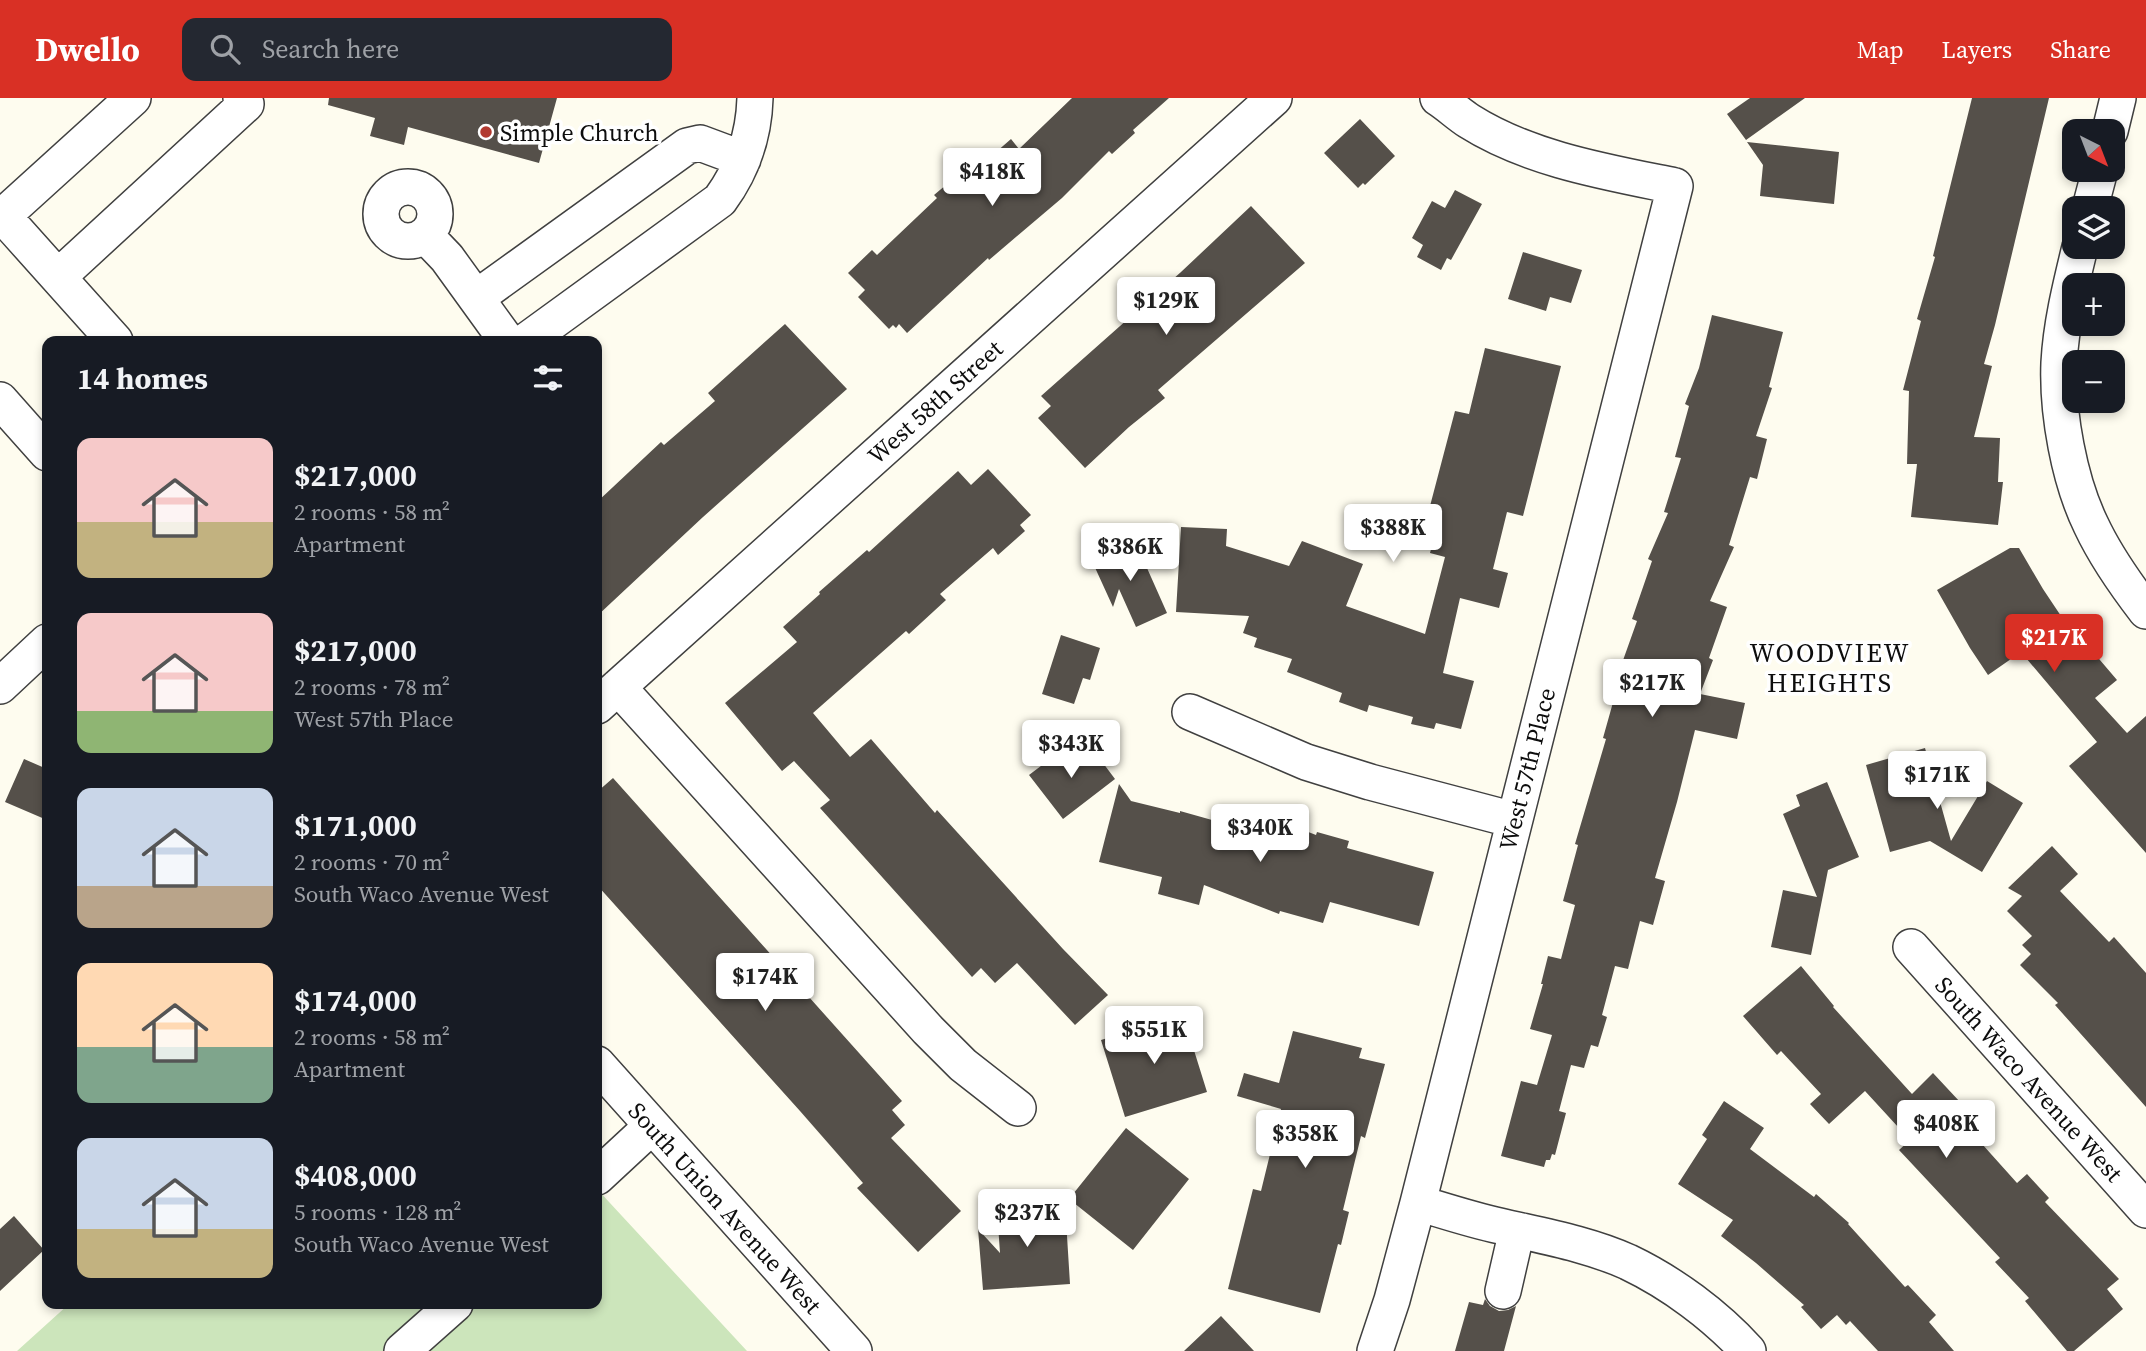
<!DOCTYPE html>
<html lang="en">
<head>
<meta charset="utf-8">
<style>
  :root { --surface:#171b24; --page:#242831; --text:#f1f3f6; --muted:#9ea1a6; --accent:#d93025 }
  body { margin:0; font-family:"Source Serif 4",serif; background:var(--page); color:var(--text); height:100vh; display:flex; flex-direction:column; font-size:26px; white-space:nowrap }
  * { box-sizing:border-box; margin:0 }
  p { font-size:23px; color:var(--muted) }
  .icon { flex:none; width:38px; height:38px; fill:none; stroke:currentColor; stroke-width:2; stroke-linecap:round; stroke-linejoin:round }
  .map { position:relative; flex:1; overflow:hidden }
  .drawer { position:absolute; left:42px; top:238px; width:560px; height:973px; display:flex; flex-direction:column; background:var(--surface); border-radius:14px; box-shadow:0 4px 10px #0003 }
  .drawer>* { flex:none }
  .needle { width:46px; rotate:138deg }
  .tools { position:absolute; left:2062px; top:21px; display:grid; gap:14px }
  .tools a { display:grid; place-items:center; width:63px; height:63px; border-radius:14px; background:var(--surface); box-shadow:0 4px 10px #0003; font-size:35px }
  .price { position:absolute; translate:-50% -60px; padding:0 16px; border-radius:7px; background:#fff; color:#222; font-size:23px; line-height:46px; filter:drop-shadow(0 2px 4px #0008) }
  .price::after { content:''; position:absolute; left:50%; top:42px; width:21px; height:16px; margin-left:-10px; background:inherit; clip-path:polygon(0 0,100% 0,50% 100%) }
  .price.selected { background:var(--accent); color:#fff }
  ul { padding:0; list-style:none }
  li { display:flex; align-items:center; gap:21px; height:175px; padding:0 35px }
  li span { display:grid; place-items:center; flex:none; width:196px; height:140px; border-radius:14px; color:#555 }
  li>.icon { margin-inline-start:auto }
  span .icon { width:84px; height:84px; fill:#fffc; stroke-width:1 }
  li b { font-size:30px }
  h2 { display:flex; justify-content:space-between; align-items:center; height:84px; padding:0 35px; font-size:30px }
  header { display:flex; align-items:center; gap:42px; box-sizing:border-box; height:98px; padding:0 35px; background:var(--accent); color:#fff }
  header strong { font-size:33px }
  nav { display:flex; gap:38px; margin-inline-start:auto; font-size:24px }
  .search { width:490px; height:63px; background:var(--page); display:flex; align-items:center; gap:18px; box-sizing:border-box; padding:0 24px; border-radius:14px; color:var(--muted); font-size:26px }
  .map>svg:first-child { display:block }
  .green { fill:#cce5bb }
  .building { fill:#55504a }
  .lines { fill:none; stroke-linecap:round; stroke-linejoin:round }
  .minor-casing { stroke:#404040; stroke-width:38 }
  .minor { stroke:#fff; stroke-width:35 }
  .poi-dot { fill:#b23a30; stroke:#fff; stroke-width:2.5 }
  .labels { text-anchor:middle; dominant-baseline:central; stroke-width:7; stroke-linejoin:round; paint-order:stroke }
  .poi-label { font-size:24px; fill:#0d0d0d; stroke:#fff; text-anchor:start }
  .street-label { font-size:24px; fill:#0d0d0d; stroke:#fff }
  .neighbourhood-label { font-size:26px; letter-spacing:2px; fill:#0d0d0d; stroke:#fff }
</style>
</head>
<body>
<header>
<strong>Dwello</strong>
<div class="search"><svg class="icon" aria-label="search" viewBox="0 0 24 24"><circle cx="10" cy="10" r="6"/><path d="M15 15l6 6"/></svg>Search here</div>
<nav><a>Map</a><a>Layers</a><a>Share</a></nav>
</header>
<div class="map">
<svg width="2146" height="1253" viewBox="0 0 2146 1253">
  <rect width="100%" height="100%" fill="#fefcef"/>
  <!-- green -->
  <path class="green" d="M597,1091L747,1253H17L69,1206H597Z"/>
  <!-- building -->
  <path class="building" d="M329,0H557L539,65L408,29L404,47L370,38L375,20L328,7Z
    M1072,0H1169L1133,32L1135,35L1112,56L1109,53L1062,100L989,162L988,160L907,235L899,226L896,230L893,227L889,231L858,199L865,192L848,175L872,152L877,157L937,100L934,97L959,76L964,82L1011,41L1019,51Z
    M1750,0H1805L1746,42L1727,16Z
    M1972,0H2049L1995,227L1984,266L1992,268L1974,339L2000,340L1998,384H2003L1998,427L1911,419L1917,366H1907L1909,293L1903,292L1921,223L1917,221L1935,159L1933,158Z
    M1360,21L1395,58L1365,87L1363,85L1358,90L1324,55Z
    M1747,44L1839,54L1834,106L1760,98L1763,67Z
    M1455,92L1482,106L1451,162L1447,160L1441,172L1417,159L1423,147L1412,140L1432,103L1445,110Z
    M1251,108L1305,165L1158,292L1165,300L1129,329L1085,370L1038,320L1051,308L1041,298L1181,174Z
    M1523,154L1582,172L1571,205L1550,199L1546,213L1508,201Z
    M1712,217L1783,234L1769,289L1772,290L1756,338L1767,341L1757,381L1750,379L1729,447L1734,449L1710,503L1727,509L1709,560L1713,562L1700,596L1745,605L1737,641L1695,632L1677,704L1655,780L1665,783L1653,827L1640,823L1628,871L1615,868L1602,917L1607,919L1598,949L1591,947L1584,970L1571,967L1559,1013L1566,1015L1555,1057L1552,1056L1550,1062H1546L1544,1069L1501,1058L1521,983L1537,987L1552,937L1530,931L1543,886H1541L1548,858L1561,861L1575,807L1563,803L1578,747L1575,746L1606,641L1603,640L1619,583L1616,582L1637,523L1632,521L1652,463L1648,461L1668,415L1664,414L1681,360L1675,359L1689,308L1685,306L1699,270Z
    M785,226L847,291L703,419L597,518V404L661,344L664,347L715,303L708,295Z
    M1485,250L1561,268L1523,418L1507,414L1493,471L1508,475L1499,510L1460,500L1443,575L1474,583L1461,631L1436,625L1434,631L1411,626L1413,619L1369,607L1367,614L1339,604L1342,595L1287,574L1292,561L1254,549L1257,540L1243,535L1249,518L1176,514L1181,429L1227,431L1226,448L1289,468L1302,443L1363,466L1346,508L1425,536L1445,459L1430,455L1438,424H1436L1439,411L1430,408L1455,313L1469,316Z
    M988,371L1031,417L1020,427L1025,433L998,457L993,450L940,496L946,502L909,536L906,533L813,615L850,659L871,641L935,715L937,712L1063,851L1108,897L1075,927L1017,865L995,885L981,870L972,879L820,710L830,702L794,663L782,673L725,605L797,544L783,529L820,496L819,494L867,452L869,454L958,373L971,387Z
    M1135,443L1167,515L1136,529L1119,491L1113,509L1092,463Z
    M2010,450H2019L2043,491L2083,551L2088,548L2117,582L2095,600L2127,635L2146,618V755L2069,668L2097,644L2021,554L1988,577L1970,550L1937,492Z
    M1061,537L1100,550L1090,582L1083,580L1074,606L1042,596Z
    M1070,646L1086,667L1097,657L1115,681L1063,721L1029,677Z
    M1925,650L1951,743L1987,683L2023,705L1982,774L1930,743L1890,754L1866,667Z
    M24,661L47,671V722L5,704Z
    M613,680L902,1003L892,1012L905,1027L891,1040L961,1113L918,1154L857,1090L863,1085L800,1013L597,787V694Z
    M1827,684L1859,759L1828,772L1811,857L1771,849L1783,792L1817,799L1783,716L1800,708L1796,697Z
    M1119,686L1131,703L1180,715V713L1244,731L1252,712L1316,737L1317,734L1349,743L1347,750L1434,774L1419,828L1330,804L1323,825L1280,813L1279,816L1204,787L1199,807L1158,796L1162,779L1099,764Z
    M2052,748L2078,776L2060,793L2109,844L2114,839L2146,875V1009L2055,907L2058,905L2020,867L2031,856L2022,847L2032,838L2007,813L2022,798L2008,790Z
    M1801,868L1834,908L1833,909L1912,996L1933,975L1974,1019L1965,1027L2017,1085L2027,1076L2049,1100L2045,1104L2119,1181L2107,1191L2123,1211L2074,1253H2067L2025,1203L2029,1200L1995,1164L2000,1160L1899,1052L1910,1042L1865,993L1829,1026L1810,1006L1821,996L1781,953L1777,957L1743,918Z
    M1183,917L1207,994L1125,1019L1101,942Z
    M1293,933L1362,950L1359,960L1385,966L1365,1040L1361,1038L1343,1112L1349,1114L1341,1147L1338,1146L1320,1215L1228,1191L1253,1091L1261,1093L1281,1011L1237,998L1244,975L1279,985Z
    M1724,1003L1764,1030L1750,1051L1814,1099L1816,1096L1849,1125L1848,1126L1905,1189L1908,1187L1936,1217L1929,1224L1954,1253H1878L1850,1223L1846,1227L1837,1217L1821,1231L1801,1209L1804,1207L1756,1165L1721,1138L1733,1122L1678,1086L1707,1041L1702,1037Z
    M1126,1030L1189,1081L1133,1152L1069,1101Z
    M1065,1106L1070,1186L983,1192L978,1131L1000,1155L997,1112Z
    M14,1118L44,1152L0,1193V1131Z
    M1485,1201L1490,1208L1499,1213L1508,1212L1516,1208L1504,1253H1455L1469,1204L1483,1207Z
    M1221,1218L1254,1253H1184Z"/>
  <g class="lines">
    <!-- minor casing -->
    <g class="minor-casing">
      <path id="minor" d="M2110,33L2118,0
        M381 116a27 27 0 1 1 54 0a27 27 0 1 1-54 0Z
        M2090,110L2100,72
        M425,137L447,160L507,243
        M2080,149C2071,186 2061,226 2059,265C2057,315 2069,382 2091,427C2105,457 2126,487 2146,513
        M58,179L246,6L241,0
        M476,200L687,48L700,45L743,61
        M115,243L3,118L133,0
        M526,243L720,102C742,72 754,37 755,0
        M0,302L47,355
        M0,588L47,544
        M618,589L928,932L963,967L1018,1010
        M597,608L1274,0
        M1190,614L1306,664L1370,684L1514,722
        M1911,849L2146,1112
        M597,966L854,1253
        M597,1079L652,1028
        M1418,1105C1445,1113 1472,1122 1500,1128C1543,1138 1588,1146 1628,1164C1672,1185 1715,1217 1748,1253
        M1503,1193L1517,1132
        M402,1253L455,1206
        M1375,1253L1392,1202L1418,1105L1675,88C1606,74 1529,61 1469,23C1458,16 1449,7 1438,0"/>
    </g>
    <!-- minor -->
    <use href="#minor" class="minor"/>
  </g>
  <!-- markers -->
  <circle class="poi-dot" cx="486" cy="34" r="7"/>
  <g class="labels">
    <!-- poi labels -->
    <g class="poi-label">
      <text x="500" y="34">Simple Church</text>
    </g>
    <!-- street labels -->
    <g class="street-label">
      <text transform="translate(935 304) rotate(-42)">West 58th Street</text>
      <text transform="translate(1527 671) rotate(-76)">West 57th Place</text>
      <text transform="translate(2029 981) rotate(48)">South Waco Avenue West</text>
      <text transform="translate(725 1110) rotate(48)">South Union Avenue West</text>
    </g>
    <!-- neighbourhood labels -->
    <g class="neighbourhood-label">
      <text x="1830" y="555">WOODVIEW<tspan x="1830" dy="30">HEIGHTS</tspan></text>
    </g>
  </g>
</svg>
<div class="tools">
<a><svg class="needle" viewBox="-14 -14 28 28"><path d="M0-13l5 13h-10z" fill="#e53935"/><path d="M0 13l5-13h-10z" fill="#9ea1a6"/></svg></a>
<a><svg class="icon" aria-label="layers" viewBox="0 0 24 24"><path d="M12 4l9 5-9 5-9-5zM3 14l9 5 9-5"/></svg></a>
<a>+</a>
<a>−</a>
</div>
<b class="price" style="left:992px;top:110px">$418K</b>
<b class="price" style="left:1166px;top:239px">$129K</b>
<b class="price" style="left:1393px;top:466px">$388K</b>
<b class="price" style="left:1130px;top:485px">$386K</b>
<b class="price selected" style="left:2054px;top:576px">$217K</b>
<b class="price" style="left:1652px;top:621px">$217K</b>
<b class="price" style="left:1071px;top:682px">$343K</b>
<b class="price" style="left:1937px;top:713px">$171K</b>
<b class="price" style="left:1260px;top:766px">$340K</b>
<b class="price" style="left:765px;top:915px">$174K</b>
<b class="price" style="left:1154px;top:968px">$551K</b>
<b class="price" style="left:1946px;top:1062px">$408K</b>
<b class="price" style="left:1305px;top:1072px">$358K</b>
<b class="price" style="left:1027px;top:1151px">$237K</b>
<section class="drawer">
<h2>14 homes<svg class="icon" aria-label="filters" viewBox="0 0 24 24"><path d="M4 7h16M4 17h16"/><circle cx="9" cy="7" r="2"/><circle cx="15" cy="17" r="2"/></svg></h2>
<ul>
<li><span style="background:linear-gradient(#f6c9c9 60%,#c2b280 0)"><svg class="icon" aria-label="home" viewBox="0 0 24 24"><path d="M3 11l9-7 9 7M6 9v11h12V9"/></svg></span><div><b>$217,000</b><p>2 rooms · 58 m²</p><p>Apartment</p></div></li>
<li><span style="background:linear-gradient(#f6c9c9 70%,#8fb573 0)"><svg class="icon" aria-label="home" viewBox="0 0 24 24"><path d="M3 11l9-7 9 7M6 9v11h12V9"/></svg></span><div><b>$217,000</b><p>2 rooms · 78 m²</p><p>West 57th Place</p></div></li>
<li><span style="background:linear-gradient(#c9d6e8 70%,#b9a48a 0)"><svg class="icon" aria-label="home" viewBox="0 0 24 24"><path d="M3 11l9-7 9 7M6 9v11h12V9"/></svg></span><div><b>$171,000</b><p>2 rooms · 70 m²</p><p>South Waco Avenue West</p></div></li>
<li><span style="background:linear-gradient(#ffd9b3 60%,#7fa58c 0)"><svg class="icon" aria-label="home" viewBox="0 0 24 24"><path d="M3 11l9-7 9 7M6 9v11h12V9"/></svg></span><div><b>$174,000</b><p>2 rooms · 58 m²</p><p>Apartment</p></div></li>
<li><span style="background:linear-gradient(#c9d6e8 65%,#c2b280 0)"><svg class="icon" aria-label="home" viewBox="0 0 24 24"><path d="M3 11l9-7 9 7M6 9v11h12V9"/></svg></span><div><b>$408,000</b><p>5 rooms · 128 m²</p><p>South Waco Avenue West</p></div></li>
</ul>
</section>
</div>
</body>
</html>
